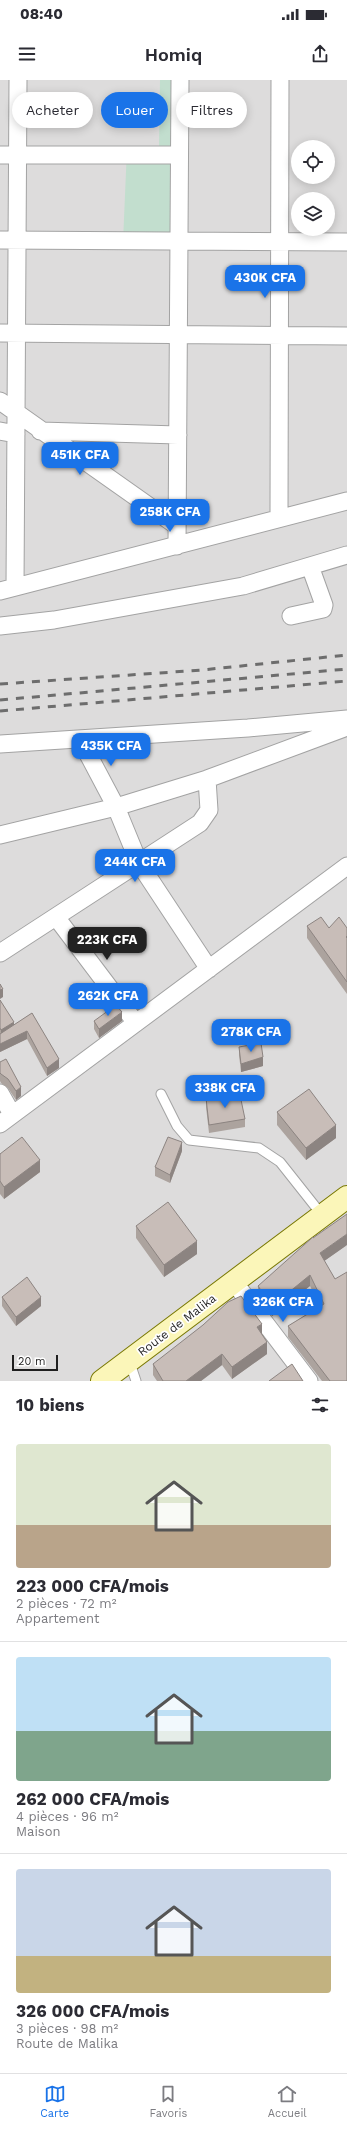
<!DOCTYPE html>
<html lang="fr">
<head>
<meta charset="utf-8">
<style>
  :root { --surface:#fff; --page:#f7f7f7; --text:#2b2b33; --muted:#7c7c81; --line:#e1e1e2; --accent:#1a73e8 }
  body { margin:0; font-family:"Work Sans",sans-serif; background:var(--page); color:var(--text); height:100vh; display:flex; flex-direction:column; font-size:15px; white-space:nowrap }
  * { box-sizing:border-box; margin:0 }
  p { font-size:13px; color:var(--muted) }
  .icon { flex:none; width:22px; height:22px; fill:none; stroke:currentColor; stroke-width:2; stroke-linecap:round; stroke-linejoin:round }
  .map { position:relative; height:1301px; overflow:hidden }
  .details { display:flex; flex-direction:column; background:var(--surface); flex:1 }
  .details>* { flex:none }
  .hud { position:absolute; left:12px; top:12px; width:323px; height:36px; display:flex; gap:8px }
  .tools { position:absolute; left:291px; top:60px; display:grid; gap:8px }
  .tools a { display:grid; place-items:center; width:44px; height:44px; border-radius:50%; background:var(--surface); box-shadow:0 2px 10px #0003; font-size:20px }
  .scale { position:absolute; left:12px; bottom:10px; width:46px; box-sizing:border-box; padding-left:4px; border:2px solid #1f1f1f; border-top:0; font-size:11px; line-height:14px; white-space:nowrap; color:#1f1f1f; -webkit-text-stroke:3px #fff; paint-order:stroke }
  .price { position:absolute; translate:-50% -34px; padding:0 9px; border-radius:8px; background:var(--accent); color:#fff; font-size:13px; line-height:26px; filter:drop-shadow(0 1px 2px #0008) }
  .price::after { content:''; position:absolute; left:50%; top:24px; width:12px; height:9px; margin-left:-6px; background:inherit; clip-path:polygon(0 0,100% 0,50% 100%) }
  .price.on { background:#222; color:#fff }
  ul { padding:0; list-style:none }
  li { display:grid; align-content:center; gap:8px; height:212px; padding:0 16px }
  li+li { border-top:1px solid var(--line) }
  li span { display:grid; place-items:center; height:124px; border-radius:4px; color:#555 }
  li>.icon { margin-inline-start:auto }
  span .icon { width:72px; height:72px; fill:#fffc; stroke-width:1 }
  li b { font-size:17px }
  h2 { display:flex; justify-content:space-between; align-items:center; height:48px; padding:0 16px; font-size:17px }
  .pill { padding:0 14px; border-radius:18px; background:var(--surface); box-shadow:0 2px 10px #0003; font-size:14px; line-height:36px }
  .pill.on { background:var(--accent); color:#fff }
  .status { display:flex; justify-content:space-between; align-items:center; height:28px; padding:0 20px; background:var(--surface); direction:ltr }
  .status svg { height:11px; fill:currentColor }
  header { display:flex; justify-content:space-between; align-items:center; height:52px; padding:0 16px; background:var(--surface); font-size:18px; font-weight:600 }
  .menu { display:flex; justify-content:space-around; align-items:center; height:56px; border-top:1px solid var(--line); background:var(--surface); font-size:11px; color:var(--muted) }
  .menu a { display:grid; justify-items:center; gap:2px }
  .menu .on { color:var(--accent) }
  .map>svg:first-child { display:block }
  .residential { fill:#dddcdc; fill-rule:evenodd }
  .wetland { fill:#c2dece }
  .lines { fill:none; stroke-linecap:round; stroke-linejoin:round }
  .lane-casing { stroke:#a3a3a3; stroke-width:11 }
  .street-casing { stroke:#a3a3a3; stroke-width:19 }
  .secondary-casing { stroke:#797803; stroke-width:24 }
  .lane { stroke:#fff; stroke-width:9 }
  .street { stroke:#fff; stroke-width:17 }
  .secondary { stroke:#fbf6b9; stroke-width:22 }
  .rail { stroke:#6d6d6d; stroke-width:3; stroke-dasharray:8 8; stroke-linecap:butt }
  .wall { fill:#aca39e }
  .shaded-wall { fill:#8c8481 }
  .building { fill:#c8bdb8; stroke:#8c8481 }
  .labels { text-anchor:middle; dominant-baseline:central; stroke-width:3.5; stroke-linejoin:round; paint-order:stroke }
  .street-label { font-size:12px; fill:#1f1f1f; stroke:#fff }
</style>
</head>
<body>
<div class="status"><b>08:40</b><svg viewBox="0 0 49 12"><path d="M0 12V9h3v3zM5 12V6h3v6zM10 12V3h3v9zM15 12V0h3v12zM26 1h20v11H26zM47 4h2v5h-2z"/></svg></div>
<header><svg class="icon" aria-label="menu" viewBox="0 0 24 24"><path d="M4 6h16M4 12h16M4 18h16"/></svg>Homiq<svg class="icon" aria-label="share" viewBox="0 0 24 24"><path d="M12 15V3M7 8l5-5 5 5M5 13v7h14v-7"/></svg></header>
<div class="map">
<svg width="347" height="1301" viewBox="0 0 347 1301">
  <rect width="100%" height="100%" fill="#f0ebe5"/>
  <!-- residential -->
  <path class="residential" d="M0,0H347V1301H0ZM298,67H328V97H298ZM298,119H328V149H298Z"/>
  <!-- wetland -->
  <path class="wetland" d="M160,0H182L181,163L123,162L127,68L159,67Z"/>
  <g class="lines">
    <!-- lane casing -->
    <g class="lane-casing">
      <path id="lane" d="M161,1014L177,1046L189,1060L259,1068L280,1082L322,1135
        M129,1280L136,1301"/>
    </g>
    <!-- street casing -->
    <g class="street-casing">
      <path id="street" d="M0,75H179
        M0,160L347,162
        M0,253L347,256
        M0,321L177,446
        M0,351L16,354
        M40,351L178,355
        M279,438L280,0
        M177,466L180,0
        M15,507L18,0
        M0,511L347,421
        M291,536L323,529L324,525L310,486
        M0,546L54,540L243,506L347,475
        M80,659L116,727L139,783L209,889
        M0,664L248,648L347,639
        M0,755L116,727L207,699L347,647
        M56,837L136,943
        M0,873L200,743L209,730L207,699
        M0,1013L12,1034
        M0,1044L347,786
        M234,1202L309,1301"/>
    </g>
    <!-- secondary casing -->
    <g class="secondary-casing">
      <path id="secondary" d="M102,1301L347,1117"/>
    </g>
    <!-- lane -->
    <use href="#lane" class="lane"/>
    <!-- street -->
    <use href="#street" class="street"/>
    <!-- secondary -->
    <use href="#secondary" class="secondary"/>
    <!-- rail -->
    <path class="rail" d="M0,604L202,590L347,575
      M0,620L347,589
      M0,631L347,601"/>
  </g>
  <!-- wall -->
  <path class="wall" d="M307,846L329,848H347V914L307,858Z
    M0,920L14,945L32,933L59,988L47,996L27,959L0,972Z
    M94,941H122L99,958L94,949Z
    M239,967L263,986L241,992L239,975Z
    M0,982L21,1016L16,1020L8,1008L1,1003L0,1001Z
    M206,1018L245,1039V1047L209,1053L206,1027Z
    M277,1032L336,1058L306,1080L277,1045Z
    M182,1071L170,1103L155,1096V1087Z
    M0,1074L40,1092L4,1119L0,1114Z
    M136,1146L197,1174L164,1197L136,1158Z
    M347,1165L324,1181L347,1301H322L288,1257V1246L320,1226L310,1206L272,1236L258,1217V1206Z
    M2,1217L41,1226L16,1246L2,1226Z
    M262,1254L267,1274L232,1299L222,1285L201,1301H157L153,1295V1284Z"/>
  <!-- shaded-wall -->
  <path class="shaded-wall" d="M3,909V917L0,919V910Z
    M122,932V941L99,958V949Z
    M14,942V951L1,959V950Z
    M27,951V959L0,972V964Z
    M263,977V986L241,992V984Z
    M59,979V988L47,996V988Z
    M21,1007V1016L16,1020V1011Z
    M336,1045V1058L306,1080V1068Z
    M182,1062V1071L170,1103V1095Z
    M40,1080V1092L4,1119V1107Z
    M347,1154V1165L320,1184V1173Z
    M197,1161V1174L164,1197V1185Z
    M310,1195V1206L272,1236V1226Z
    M41,1217V1226L16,1246V1237Z
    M262,1244V1255L257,1247Z
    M267,1262V1274L232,1299V1287Z
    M222,1274V1285L201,1301H186Z"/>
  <!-- building -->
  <path class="building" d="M321,837L329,848L339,837L347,848V856L346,857L347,858V902L307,846Z
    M0,904L3,909L0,910Z
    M0,920L14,942L1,950L0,948Z
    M116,925L122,932L99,949L94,941Z
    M32,933L59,979L47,988L27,951L0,964V954Z
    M261,963L263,977L241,984L239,967Z
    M6,979L21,1007L16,1011L8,999L1,994L0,993V982Z
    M309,1009L336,1045L306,1068L277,1032Z
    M240,1015L245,1039L209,1045L206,1018Z
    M22,1057L40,1080L4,1107L0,1101V1074Z
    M168,1057L182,1062L170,1095L155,1087Z
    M168,1122L197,1161L164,1185L136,1146Z
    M347,1134V1154L320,1173L335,1199L347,1192V1301H330L288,1246L324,1224L310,1195L272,1226L258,1206L313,1157V1158Z
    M27,1197L41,1217L16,1237L2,1217Z
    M241,1216L262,1244L257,1247L267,1262L232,1287L222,1274L186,1301H163L153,1284L203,1245L228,1222Z
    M292,1284L303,1301H269Z"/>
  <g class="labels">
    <!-- street labels -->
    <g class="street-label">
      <text transform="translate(177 1245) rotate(-37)">Route de Malika</text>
    </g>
  </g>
</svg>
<div class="tools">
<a><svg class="icon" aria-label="locate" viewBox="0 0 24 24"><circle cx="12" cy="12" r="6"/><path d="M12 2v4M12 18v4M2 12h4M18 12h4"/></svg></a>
<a><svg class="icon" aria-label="layers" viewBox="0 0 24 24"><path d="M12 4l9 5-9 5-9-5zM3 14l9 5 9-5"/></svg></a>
</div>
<div class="scale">20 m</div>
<b class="price" style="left:265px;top:219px">430K CFA</b>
<b class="price" style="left:80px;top:396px">451K CFA</b>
<b class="price" style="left:170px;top:453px">258K CFA</b>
<b class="price" style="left:111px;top:687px">435K CFA</b>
<b class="price" style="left:135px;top:803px">244K CFA</b>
<b class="price on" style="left:107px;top:881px">223K CFA</b>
<b class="price" style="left:108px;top:937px">262K CFA</b>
<b class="price" style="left:251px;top:973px">278K CFA</b>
<b class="price" style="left:225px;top:1029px">338K CFA</b>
<b class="price" style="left:283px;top:1243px">326K CFA</b>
<div class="hud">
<a class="pill">Acheter</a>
<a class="pill on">Louer</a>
<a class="pill">Filtres</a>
</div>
</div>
<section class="details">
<h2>10 biens<svg class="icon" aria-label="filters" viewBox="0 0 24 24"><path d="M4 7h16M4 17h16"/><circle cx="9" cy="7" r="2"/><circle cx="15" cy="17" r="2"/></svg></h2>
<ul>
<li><span style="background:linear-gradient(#dfe7d0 65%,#b9a48a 0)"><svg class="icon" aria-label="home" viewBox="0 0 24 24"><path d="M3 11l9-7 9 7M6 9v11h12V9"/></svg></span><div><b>223 000 CFA/mois</b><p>2 pièces · 72 m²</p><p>Appartement</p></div></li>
<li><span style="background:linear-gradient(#bfe0f5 60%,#7fa58c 0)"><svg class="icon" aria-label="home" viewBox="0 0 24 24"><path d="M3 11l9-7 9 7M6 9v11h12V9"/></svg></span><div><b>262 000 CFA/mois</b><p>4 pièces · 96 m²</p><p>Maison</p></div></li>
<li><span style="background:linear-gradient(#c9d6e8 70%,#c2b280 0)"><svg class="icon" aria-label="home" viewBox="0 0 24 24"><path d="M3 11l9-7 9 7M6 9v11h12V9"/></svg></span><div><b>326 000 CFA/mois</b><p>3 pièces · 98 m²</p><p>Route de Malika</p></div></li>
</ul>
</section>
<nav class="menu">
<a class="on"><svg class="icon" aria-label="map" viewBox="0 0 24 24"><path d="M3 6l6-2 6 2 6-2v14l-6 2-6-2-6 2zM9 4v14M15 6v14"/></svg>Carte</a>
<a><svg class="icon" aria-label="saved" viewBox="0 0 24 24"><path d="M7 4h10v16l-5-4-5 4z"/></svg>Favoris</a>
<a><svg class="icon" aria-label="home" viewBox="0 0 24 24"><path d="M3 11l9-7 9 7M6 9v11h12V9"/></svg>Accueil</a>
</nav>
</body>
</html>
